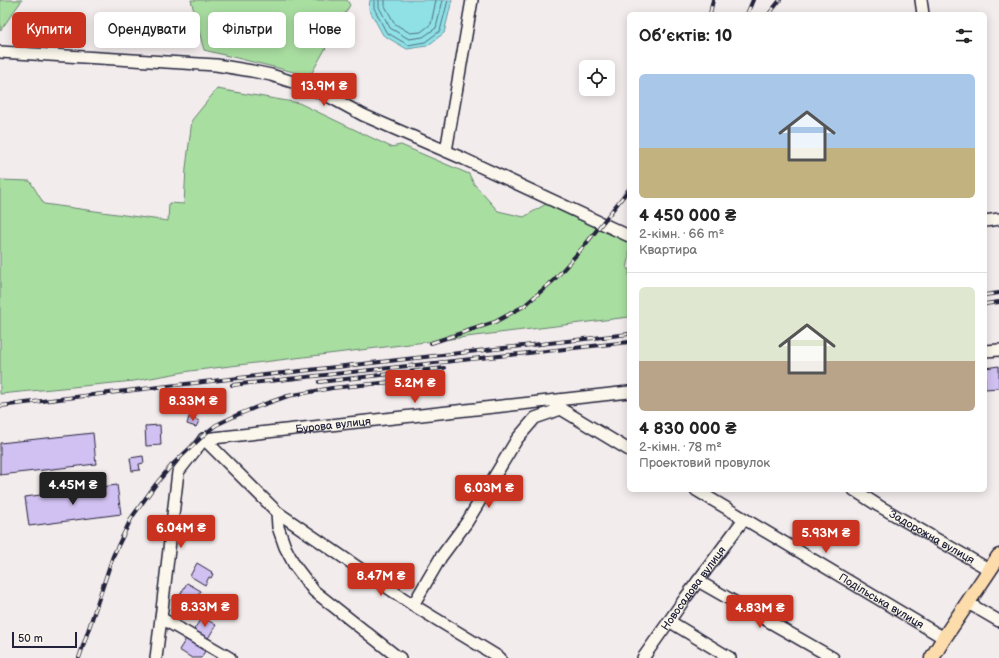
<!DOCTYPE html>
<html lang="uk">
<head>
<meta charset="utf-8">
<style>
  :root { --surface:#fff; --page:#f2f2f2; --text:#222; --muted:#767676; --line:#e0e0e0; --accent:#c8321e }
  body { margin:0; font-family:"Balsamiq Sans",sans-serif; background:var(--page); color:var(--text); height:100vh; display:flex; flex-direction:column; font-size:15px; white-space:nowrap }
  * { box-sizing:border-box; margin:0 }
  p { font-size:13px; color:var(--muted) }
  .icon { flex:none; width:22px; height:22px; fill:none; stroke:currentColor; stroke-width:2; stroke-linecap:round; stroke-linejoin:round }
  .map { position:relative; flex:1; overflow:hidden }
  .details { position:absolute; left:627px; top:12px; width:360px; height:480px; display:flex; flex-direction:column; background:var(--surface); border-radius:6px; box-shadow:0 2px 10px #0003 }
  .details>* { flex:none }
  .hud { position:absolute; left:12px; top:12px; width:380px; height:36px; display:flex; gap:8px }
  .tools { position:absolute; left:579px; top:60px; display:grid; gap:8px }
  .tools a { display:grid; place-items:center; width:36px; height:36px; border-radius:6px; background:var(--surface); box-shadow:0 2px 10px #0003; font-size:20px }
  .scale { position:absolute; left:12px; bottom:10px; width:65px; box-sizing:border-box; padding-left:4px; border:2px solid #22223b; border-top:0; font-size:11px; line-height:14px; white-space:nowrap; color:#22223b; -webkit-text-stroke:3px #fbf7ec; paint-order:stroke }
  .price { position:absolute; translate:-50% -34px; padding:0 9px; border-radius:4px; background:var(--accent); color:#fff; font-size:13px; line-height:26px; filter:drop-shadow(0 1px 2px #0008) }
  .price::after { content:''; position:absolute; left:50%; top:24px; width:12px; height:9px; margin-left:-6px; background:inherit; clip-path:polygon(0 0,100% 0,50% 100%) }
  .price.on { background:#222; color:#fff }
  ul { padding:0; list-style:none }
  li { display:grid; align-content:center; gap:8px; height:212px; padding:0 12px }
  li+li { border-top:1px solid var(--line) }
  li span { display:grid; place-items:center; height:124px; border-radius:6px; color:#555 }
  li>.icon { margin-inline-start:auto }
  span .icon { width:72px; height:72px; fill:#fffc; stroke-width:1 }
  li b { font-size:17px }
  h2 { display:flex; justify-content:space-between; align-items:center; height:48px; padding:0 12px; font-size:17px }
  .pill { padding:0 14px; border-radius:6px; background:var(--surface); box-shadow:0 2px 10px #0003; font-size:14px; line-height:36px }
  .pill.on { background:var(--accent); color:#fff }
  .map>svg:first-child { display:block }
  .green { fill:#a9dea1; stroke:#66806e }
  .water { fill:#8fe1e6; stroke:#6395a2 }
  .lines { fill:none; stroke-linecap:round; stroke-linejoin:round }
  .shore { stroke:#4e6e7f; stroke-width:1 }
  .building { fill:#d1c1f2; stroke:#22223b }
  .minor-casing { stroke:#22223b; stroke-width:14 }
  .major-casing { stroke:#22223b; stroke-width:17 }
  .minor { stroke:#fbf7ec; stroke-width:11 }
  .major { stroke:#fddcac; stroke-width:14 }
  .rail-casing { stroke:#22223b; stroke-width:4 }
  .rail { stroke:#fbf7ec; stroke-width:2.5; stroke-dasharray:8; stroke-linecap:butt }
  .labels { text-anchor:middle; dominant-baseline:central; stroke-width:3; stroke-linejoin:round; paint-order:stroke }
  .street-label { font-size:11px; fill:#22223b; stroke:#fbf7ec }
</style>
</head>
<body>
<div class="map">
<svg width="999" height="658" viewBox="0 0 999 658">
  <rect width="100%" height="100%" fill="#f3eced"/>
  <filter id="ink" filterUnits="userSpaceOnUse"><feTurbulence type="fractalNoise" baseFrequency=".025" numOctaves="2"/><feDisplacementMap in="SourceGraphic" scale="8" xChannelSelector="R" yChannelSelector="G"/><feConvolveMatrix kernelMatrix="1 2 1 2 8 2 1 2 1" color-interpolation-filters="sRGB"/></filter>
  <g filter="url(#ink)">
    <!-- green -->
    <path class="green" d="M0,0H22L0,31Z
      M191,0H347L350,5L310,76L204,50Z
      M217,89L299,103L391,147L401,145L469,174L474,184L498,211L524,217L546,204L602,228L629,243V259L627,269H629V317L190,371L134,381L0,394V180L30,181L44,204L168,221L169,203L184,204L186,168L192,120Z"/>
    <!-- water -->
    <path class="water" d="M370,0H452L444,33L427,46L407,49L383,35L369,9Z"/>
    <g class="lines">
      <!-- shore -->
      <path class="shore" d="M374,0V8L386,32L408,45L425,42L440,31L448,0
        M379,0V7L390,28L409,39L423,37L436,28L443,0
        M385,0V6L395,24L410,33L421,32L431,24L436,0"/>
    </g>
    <!-- building -->
    <path class="building" d="M999,366V388L985,389V368Z
      M189,417L199,421L196,427L187,424Z
      M160,425L161,445L146,446L145,426Z
      M93,433L96,464L0,475V443Z
      M143,456L144,463L139,464L140,470L132,471L130,458Z
      M117,485L121,514L29,526L25,497Z
      M197,563L212,572L211,573L213,574L211,578L209,577L205,585L190,576Z
      M187,583L201,591L198,595L201,596L198,601L196,600L194,603L180,595Z
      M202,617L216,625L207,640L193,631Z
      M186,639L205,651L201,658H192L179,650Z"/>
    <g class="lines">
      <!-- minor casing -->
      <g class="minor-casing">
        <g id="minor">
          <path d="M921,0L923,14"/>
          <path d="M0,52L216,65L252,71L271,75L305,86L328,96L363,115L464,159L629,236"/>
          <path d="M446,151L472,0"/>
          <path d="M985,221L999,219"/>
          <path d="M985,351L999,350"/>
          <path d="M556,406L629,450"/>
          <path id="s1" d="M204,439L629,392"/>
          <path d="M204,439L277,512L413,605L500,658"/>
          <path id="s2" d="M696,490L944,638"/>
          <path id="s3" d="M854,490L879,506L990,570"/>
          <path d="M277,512L278,527L285,547L295,566L314,591L395,655L400,658"/>
          <path d="M698,581L833,658"/>
          <path d="M968,603L999,621"/>
          <path d="M413,605L441,557L467,522L517,439L535,418L561,409"/>
          <path d="M161,618L230,658"/>
          <path d="M669,621L730,658"/>
          <path d="M156,658L161,618L178,472L204,439"/>
          <path id="s4" d="M643,658L686,597L744,519"/>
        </g>
      </g>
      <!-- major casing -->
      <g class="major-casing">
        <path id="major" d="M932,658L944,638L999,556"/>
      </g>
      <!-- minor -->
      <use href="#minor" class="minor"/>
      <!-- major -->
      <use href="#major" class="major"/>
      <!-- rail casing -->
      <g class="rail-casing">
        <path id="rail" d="M710,14L713,0
          M747,14L753,0
          M769,14L780,0
          M985,295L999,293
          M985,304L999,302
          M431,343L495,322L524,306L554,280L585,245L629,189
          M319,382L444,368
          M232,385L629,342
          M0,406L168,386L629,334
          M79,658L113,556L132,517L156,484L171,466L206,433L216,425L237,415L262,405L288,396L332,388L391,382"/>
      </g>
      <!-- rail -->
      <use href="#rail" class="rail"/>
    </g>
  </g>
  <g class="labels">
    <!-- street labels -->
    <g class="street-label">
      <text stroke="none"><textPath href="#s1" startOffset="130">Бурова вулиця</textPath></text>
      <text stroke="none"><textPath href="#s3" startOffset="91">Задорожна вулиця</textPath></text>
      <text stroke="none"><textPath href="#s4" startOffset="86">Новосадова вулиця</textPath></text>
      <text stroke="none"><textPath href="#s2" startOffset="216">Подільська вулиця</textPath></text>
    </g>
  </g>
</svg>
<div class="tools">
<a><svg class="icon" aria-label="locate" viewBox="0 0 24 24"><circle cx="12" cy="12" r="6"/><path d="M12 2v4M12 18v4M2 12h4M18 12h4"/></svg></a>
</div>
<div class="scale">50 m</div>
<b class="price" style="left:324px;top:107px">13.9M ₴</b>
<b class="price" style="left:415px;top:404px">5.2M ₴</b>
<b class="price" style="left:193px;top:422px">8.33M ₴</b>
<b class="price on" style="left:73px;top:506px">4.45M ₴</b>
<b class="price" style="left:489px;top:509px">6.03M ₴</b>
<b class="price" style="left:181px;top:549px">6.04M ₴</b>
<b class="price" style="left:826px;top:554px">5.93M ₴</b>
<b class="price" style="left:381px;top:597px">8.47M ₴</b>
<b class="price" style="left:205px;top:628px">8.33M ₴</b>
<b class="price" style="left:760px;top:629px">4.83M ₴</b>
<div class="hud">
<a class="pill on">Купити</a>
<a class="pill">Орендувати</a>
<a class="pill">Фільтри</a>
<a class="pill">Нове</a>
</div>
<section class="details">
<h2>Об’єктів: 10<svg class="icon" aria-label="filters" viewBox="0 0 24 24"><path d="M4 7h16M4 17h16"/><circle cx="9" cy="7" r="2"/><circle cx="15" cy="17" r="2"/></svg></h2>
<ul>
<li><span style="background:linear-gradient(#a9c7e8 60%,#c2b280 0)"><svg class="icon" aria-label="home" viewBox="0 0 24 24"><path d="M3 11l9-7 9 7M6 9v11h12V9"/></svg></span><div><b>4 450 000 ₴</b><p>2-кімн. · 66 m²</p><p>Квартира</p></div></li>
<li><span style="background:linear-gradient(#dfe7d0 60%,#b9a48a 0)"><svg class="icon" aria-label="home" viewBox="0 0 24 24"><path d="M3 11l9-7 9 7M6 9v11h12V9"/></svg></span><div><b>4 830 000 ₴</b><p>2-кімн. · 78 m²</p><p>Проектовий провулок</p></div></li>
</ul>
</section>
</div>
</body>
</html>
